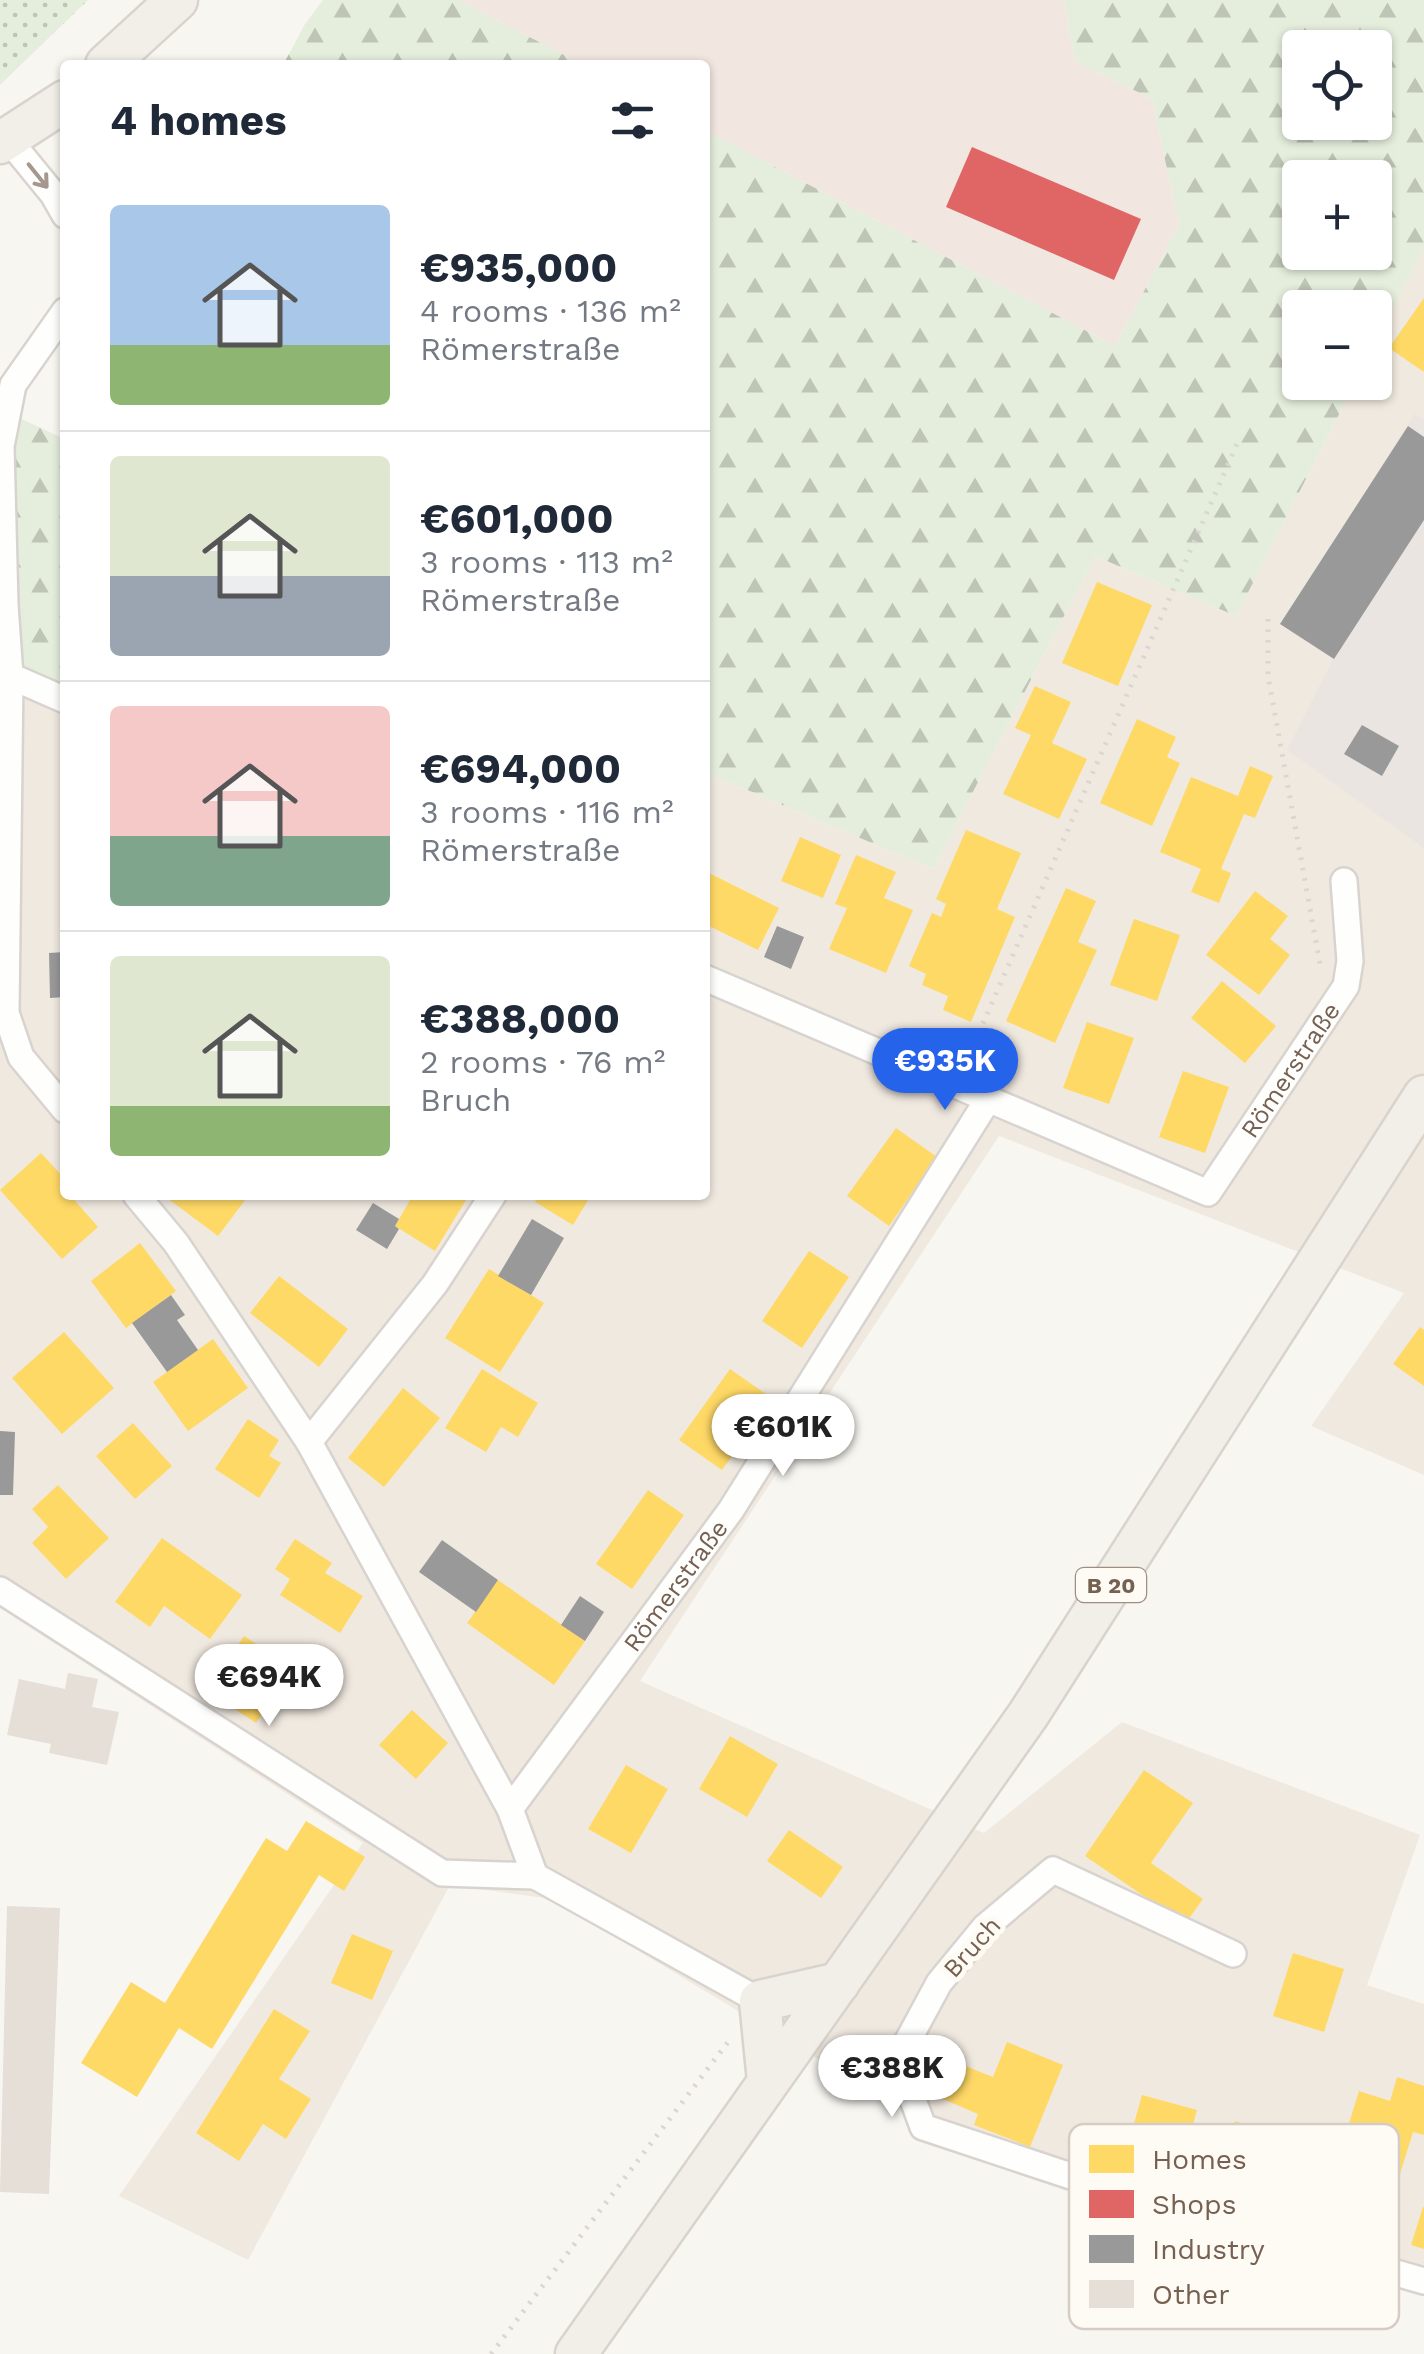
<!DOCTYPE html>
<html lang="en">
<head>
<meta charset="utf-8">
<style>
  :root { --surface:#fff; --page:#f6f6f7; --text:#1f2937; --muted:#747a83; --line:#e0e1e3; --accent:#2563eb }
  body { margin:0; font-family:"Work Sans",sans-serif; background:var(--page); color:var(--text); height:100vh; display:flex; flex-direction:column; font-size:38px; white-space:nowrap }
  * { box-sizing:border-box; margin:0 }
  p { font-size:32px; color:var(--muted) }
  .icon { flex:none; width:55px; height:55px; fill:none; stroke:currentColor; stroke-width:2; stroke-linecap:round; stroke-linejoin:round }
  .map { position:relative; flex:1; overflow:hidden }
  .drawer { position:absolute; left:60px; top:60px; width:650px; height:1140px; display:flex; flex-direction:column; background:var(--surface); border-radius:10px; box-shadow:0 2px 8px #0004 }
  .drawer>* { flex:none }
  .controls { position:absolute; left:1282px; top:30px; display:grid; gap:20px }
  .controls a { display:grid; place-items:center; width:110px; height:110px; border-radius:10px; background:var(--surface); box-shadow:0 2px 8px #0004; font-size:50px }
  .price { position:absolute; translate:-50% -85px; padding:0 22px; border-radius:35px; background:#fff; color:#222; font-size:32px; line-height:65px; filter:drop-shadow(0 2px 5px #0008) }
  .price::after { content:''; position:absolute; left:50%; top:60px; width:30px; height:22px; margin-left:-15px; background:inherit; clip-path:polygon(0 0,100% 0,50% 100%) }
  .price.selected { background:var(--accent); color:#fff }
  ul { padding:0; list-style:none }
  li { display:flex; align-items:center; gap:30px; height:250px; padding:0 50px }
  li+li { border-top:2px solid var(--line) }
  li span { display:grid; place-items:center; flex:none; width:280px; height:200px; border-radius:10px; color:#555 }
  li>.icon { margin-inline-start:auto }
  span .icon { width:120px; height:120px; fill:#fffc; stroke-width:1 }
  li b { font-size:42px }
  h2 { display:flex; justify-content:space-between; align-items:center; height:120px; padding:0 50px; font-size:42px }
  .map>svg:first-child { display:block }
  .residential { fill:#f0e9e0 }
  .commercial { fill:#f1e7e0 }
  .industrial { fill:#eae5e0 }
  .grass { fill:url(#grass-dots) }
  .forest { fill:url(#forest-firs); fill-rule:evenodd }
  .homes { fill:#ffd966 }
  .shops { fill:#e06666 }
  .industry { fill:#999 }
  .building { fill:#e5dfd8 }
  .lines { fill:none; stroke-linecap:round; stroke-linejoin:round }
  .street-casing { stroke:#d8d3cf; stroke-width:30 }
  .primary-casing { stroke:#d9d3ce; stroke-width:45 }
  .path { stroke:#dad6d1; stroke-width:5; stroke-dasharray:2.5 8; stroke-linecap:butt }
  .street { stroke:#fefefd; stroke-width:25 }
  .primary { stroke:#f2efe9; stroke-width:40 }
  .oneway { stroke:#a5978e }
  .labels { text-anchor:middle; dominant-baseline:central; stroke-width:10; stroke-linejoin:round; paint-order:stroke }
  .shield { fill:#fefaf4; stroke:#9e8e83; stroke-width:2.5 }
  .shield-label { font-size:22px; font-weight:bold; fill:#756052 }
  .street-label { font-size:25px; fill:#756052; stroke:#fefaf4 }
  .key { fill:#fefaf4; stroke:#d5ccc3; stroke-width:2.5 }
  .key-label { font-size:28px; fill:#756052 }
</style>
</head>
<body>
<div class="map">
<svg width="1424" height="2354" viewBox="0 0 1424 2354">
  <defs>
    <pattern id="grass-dots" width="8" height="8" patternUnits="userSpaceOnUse" patternTransform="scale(2.5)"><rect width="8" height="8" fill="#e5eedd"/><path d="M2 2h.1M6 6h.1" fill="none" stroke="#bec4b6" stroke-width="1.8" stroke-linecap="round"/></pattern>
    <pattern id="forest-firs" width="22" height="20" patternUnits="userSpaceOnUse" patternTransform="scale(2.5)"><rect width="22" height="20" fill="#e5eedd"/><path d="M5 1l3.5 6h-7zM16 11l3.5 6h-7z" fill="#bec4b6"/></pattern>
  </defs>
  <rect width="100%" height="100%" fill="#f8f6f1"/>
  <!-- residential -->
  <path class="residential" d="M1424,248V1475L1311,1426L1404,1293L999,1136L640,1681L984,1833L1122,1722L1420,1835L1367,1985L1424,2004V2282L918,2119L552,1899L450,1885L248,2260L119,2196L363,1843L0,1608V687L58,691L65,676V1195H705V772L933,869L1095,556L1236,616L1355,383L1375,382V344Z"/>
  <!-- commercial -->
  <path class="commercial" d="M459,0H1064L1075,61L1152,99L1179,225L1115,346L705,130V65H583Z"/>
  <!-- industrial -->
  <path class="industrial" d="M1415,414L1424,420V848L1287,750L1333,659L1280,624Z"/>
  <!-- grass -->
  <path class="grass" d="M0,0H88L0,85Z"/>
  <!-- forest -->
  <path class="forest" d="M323,0H459L583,65H283L305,24Z
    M1064,0H1424V248L1375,344V308H1300V382L1355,383L1236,616L1095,556L933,869L705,772V130L1115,346L1179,225L1152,99L1075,61ZM1300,48H1375V122H1300ZM1300,178H1375V252H1300Z
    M0,409L65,439V676L58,691L0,668Z"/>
  <!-- homes -->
  <path class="homes" d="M1424,298V372L1389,348Z
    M1097,582L1152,605L1118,686L1062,663Z
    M1035,686L1071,702L1052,743L1087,759L1059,819L1003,794L1031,735L1015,728Z
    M1137,719L1176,737L1167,757L1180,763L1152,826L1100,803Z
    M1250,766L1273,776L1255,818L1244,814L1221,869L1231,873L1219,903L1191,892L1201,869L1160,852L1191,777L1238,796Z
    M966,830L1021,853L997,909L1015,917L971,1022L943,1010L948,996L922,985L926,974L909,966L932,913L941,917L946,904L936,899Z
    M800,837L841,855L823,898L781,881Z
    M856,855L896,872L884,898L913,910L886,973L829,949L847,908L835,904Z
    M705,871L779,908L758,950L705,924Z
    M1066,888L1096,901L1078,942L1097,950L1055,1043L1006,1021Z
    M1255,891L1288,916L1270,939L1290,955L1259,995L1206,955Z
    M1134,919L1180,935L1157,1001L1110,985Z
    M1222,981L1276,1026L1245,1063L1191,1018Z
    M1087,1022L1134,1038L1109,1104L1063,1088Z
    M1183,1071L1229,1087L1205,1153L1159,1137Z
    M896,1128L937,1157L889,1226L847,1196Z
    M41,1153L65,1179V1195H70L98,1227L62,1259L0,1190Z
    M163,1195H241L246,1199L218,1236Z
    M413,1195H469L435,1251L395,1226Z
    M539,1195H591L573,1225L535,1202Z
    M140,1243L176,1291L126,1328L91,1281Z
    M809,1251L849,1277L802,1348L762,1321Z
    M489,1269L544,1303L500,1372L445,1338Z
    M279,1276L348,1329L319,1367L250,1313Z
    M1420,1327L1424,1330V1386L1393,1364Z
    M64,1332L114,1388L62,1434L12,1378Z
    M213,1339L248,1388L188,1431L153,1382Z
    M482,1369L538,1403L518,1437L501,1427L486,1452L445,1428Z
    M730,1369L773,1399L722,1470L679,1440Z
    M403,1388L440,1418L384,1487L348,1458Z
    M248,1419L279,1440L269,1456L281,1463L259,1498L215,1469Z
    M133,1423L172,1466L135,1499L96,1456Z
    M58,1485L109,1538L66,1579L32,1543L48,1527L32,1509Z
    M648,1490L684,1515L632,1589L596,1564Z
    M162,1538L242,1595L210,1639L164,1606L150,1627L115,1602Z
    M295,1539L332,1563L325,1573L363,1596L340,1633L280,1595L290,1579L275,1569Z
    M498,1580L585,1641L554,1685L467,1623Z
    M244,1636L293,1668L256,1723L227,1704L233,1695L213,1681Z
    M412,1710L448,1743L416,1779L379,1745Z
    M730,1736L778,1764L747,1817L699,1789Z
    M626,1765L668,1789L631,1853L588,1829Z
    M1144,1770L1193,1803L1151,1863L1203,1899L1185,1924L1085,1856Z
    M306,1821L365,1857L344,1891L319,1875L212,2049L179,2028L137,2097L81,2063L131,1982L165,2003L266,1838L287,1851Z
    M789,1830L843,1867L821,1898L767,1861Z
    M352,1934L393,1951L372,2000L331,1983Z
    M1293,1953L1344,1969L1324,2032L1273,2016Z
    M274,2009L310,2031L279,2079L311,2099L286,2139L263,2124L239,2161L196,2133Z
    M1007,2042L1063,2065L1030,2147L974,2125L978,2114L938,2097L953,2061L993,2077Z
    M1397,2077L1424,2086V2135L1413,2132L1396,2187L1335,2168L1359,2091L1390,2101Z
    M1142,2095L1197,2110L1181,2167L1126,2152Z
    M1235,2121L1300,2141L1281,2204L1229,2189L1238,2160L1225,2156Z
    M1423,2207H1424V2249L1411,2245Z"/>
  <!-- shops -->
  <path class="shops" d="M972,147L1141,219L1114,280L946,207Z"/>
  <!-- industry -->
  <path class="industry" d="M1408,426L1424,437V520L1334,659L1280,624Z
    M1362,725L1399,746L1382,776L1344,754Z
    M777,926L804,937L791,969L764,957Z
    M65,952V997L50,998L49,953Z
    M373,1203L399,1219L395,1226L399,1229L387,1249L356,1230Z
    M532,1219L564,1238L531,1295L498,1276Z
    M171,1295L185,1315L177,1320L198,1350L167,1372L132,1323Z
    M0,1431L15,1432L13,1495H0Z
    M442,1540L498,1580L476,1612L419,1572Z
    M580,1596L604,1612L585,1641L561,1625Z"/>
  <!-- building -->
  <path class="building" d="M68,1673L98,1679L92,1707L119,1712L107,1765L49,1753L51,1744L7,1735L19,1679L65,1689Z
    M7,1906L60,1908L49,2194L0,2192Z"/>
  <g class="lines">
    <!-- street casing -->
    <g class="street-casing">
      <g id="street">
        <path d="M8,139L53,194L65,215"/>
        <path d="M10,676L5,605L1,446L13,385L65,311"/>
        <path d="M65,700L10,676L6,1013L21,1057L65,1110"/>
        <path id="s1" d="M705,978L1208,1193L1346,986L1350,961L1344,881"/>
        <path d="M136,1195L176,1243L309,1442L510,1809L535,1876L760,2001"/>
        <path d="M309,1442L435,1284L493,1195"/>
        <path d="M0,1590L442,1873L535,1876"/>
        <path id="s2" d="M510,1809L731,1510L987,1101"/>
        <path d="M1233,1954L1053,1870L985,1927L939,1983L898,2059L923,2127L1143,2200L1424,2281"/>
      </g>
    </g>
    <!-- primary casing -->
    <g class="primary-casing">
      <path id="primary" d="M106,65L177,0
        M0,143L65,101
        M768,2081L760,2001L839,1983
        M576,2354L1028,1715L1424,1096"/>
    </g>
    <!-- path -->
    <path class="path" d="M1268,619V676L1320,964
      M966,1062L1237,444
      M835,2050L876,2085
      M491,2354L728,2042"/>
    <!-- street -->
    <use href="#street" class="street"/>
    <!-- primary -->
    <use href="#primary" class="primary"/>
  </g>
  <!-- one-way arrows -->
  <defs><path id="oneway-shaft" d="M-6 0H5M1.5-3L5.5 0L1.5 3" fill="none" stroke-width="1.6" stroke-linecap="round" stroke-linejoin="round" transform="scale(2.5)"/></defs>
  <use class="oneway" href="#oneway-shaft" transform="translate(38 176) rotate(51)"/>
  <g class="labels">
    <!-- shield labels -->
    <rect class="shield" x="1076" y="1568" width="70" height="34" rx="8"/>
    <g class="shield-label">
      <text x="1111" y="1585">B 20</text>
    </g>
    <!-- street labels -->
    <g class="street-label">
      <text stroke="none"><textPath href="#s1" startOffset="695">Römerstraße</textPath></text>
      <text stroke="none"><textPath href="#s2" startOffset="278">Römerstraße</textPath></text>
      <text transform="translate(972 1947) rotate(-48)">Bruch</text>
    </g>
  </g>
  <!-- legend -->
  <rect x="1069" y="2124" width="330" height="205" rx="15" class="key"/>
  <rect x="1089" y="2145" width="45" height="28" fill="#ffd966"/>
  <rect x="1089" y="2190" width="45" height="28" fill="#e06666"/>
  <rect x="1089" y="2235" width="45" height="28" fill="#999"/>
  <rect x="1089" y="2280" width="45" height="28" fill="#e5dfd8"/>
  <g class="key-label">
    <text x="1152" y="2169">Homes</text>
    <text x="1152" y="2214">Shops</text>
    <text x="1152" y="2259">Industry</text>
    <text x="1152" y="2304">Other</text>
  </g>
</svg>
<div class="controls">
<a><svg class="icon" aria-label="locate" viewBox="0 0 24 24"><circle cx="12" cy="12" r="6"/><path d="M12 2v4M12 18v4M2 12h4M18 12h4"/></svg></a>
<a>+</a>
<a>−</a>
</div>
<b class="price selected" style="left:945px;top:1113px">€935K</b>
<b class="price" style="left:783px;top:1479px">€601K</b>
<b class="price" style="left:269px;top:1729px">€694K</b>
<b class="price" style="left:892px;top:2120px">€388K</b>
<section class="drawer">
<h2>4 homes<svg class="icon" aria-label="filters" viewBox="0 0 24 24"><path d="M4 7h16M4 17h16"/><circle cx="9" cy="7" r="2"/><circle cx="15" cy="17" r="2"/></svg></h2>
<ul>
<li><span style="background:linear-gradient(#a9c7e8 70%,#8fb573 0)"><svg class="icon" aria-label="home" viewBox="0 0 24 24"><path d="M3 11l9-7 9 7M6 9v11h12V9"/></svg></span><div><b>€935,000</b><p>4 rooms · 136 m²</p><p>Römerstraße</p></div></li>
<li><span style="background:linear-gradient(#dfe7d0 60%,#9aa5b1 0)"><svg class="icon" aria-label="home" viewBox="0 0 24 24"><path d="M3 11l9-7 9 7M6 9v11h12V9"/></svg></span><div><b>€601,000</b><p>3 rooms · 113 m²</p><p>Römerstraße</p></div></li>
<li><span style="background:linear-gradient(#f6c9c9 65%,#7fa58c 0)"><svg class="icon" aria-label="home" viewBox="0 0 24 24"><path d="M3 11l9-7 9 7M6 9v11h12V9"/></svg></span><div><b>€694,000</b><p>3 rooms · 116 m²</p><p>Römerstraße</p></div></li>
<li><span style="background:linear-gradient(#dfe7d0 75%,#8fb573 0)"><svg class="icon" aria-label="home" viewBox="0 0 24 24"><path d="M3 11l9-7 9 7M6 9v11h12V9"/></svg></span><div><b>€388,000</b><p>2 rooms · 76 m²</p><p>Bruch</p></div></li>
</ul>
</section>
</div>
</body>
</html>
